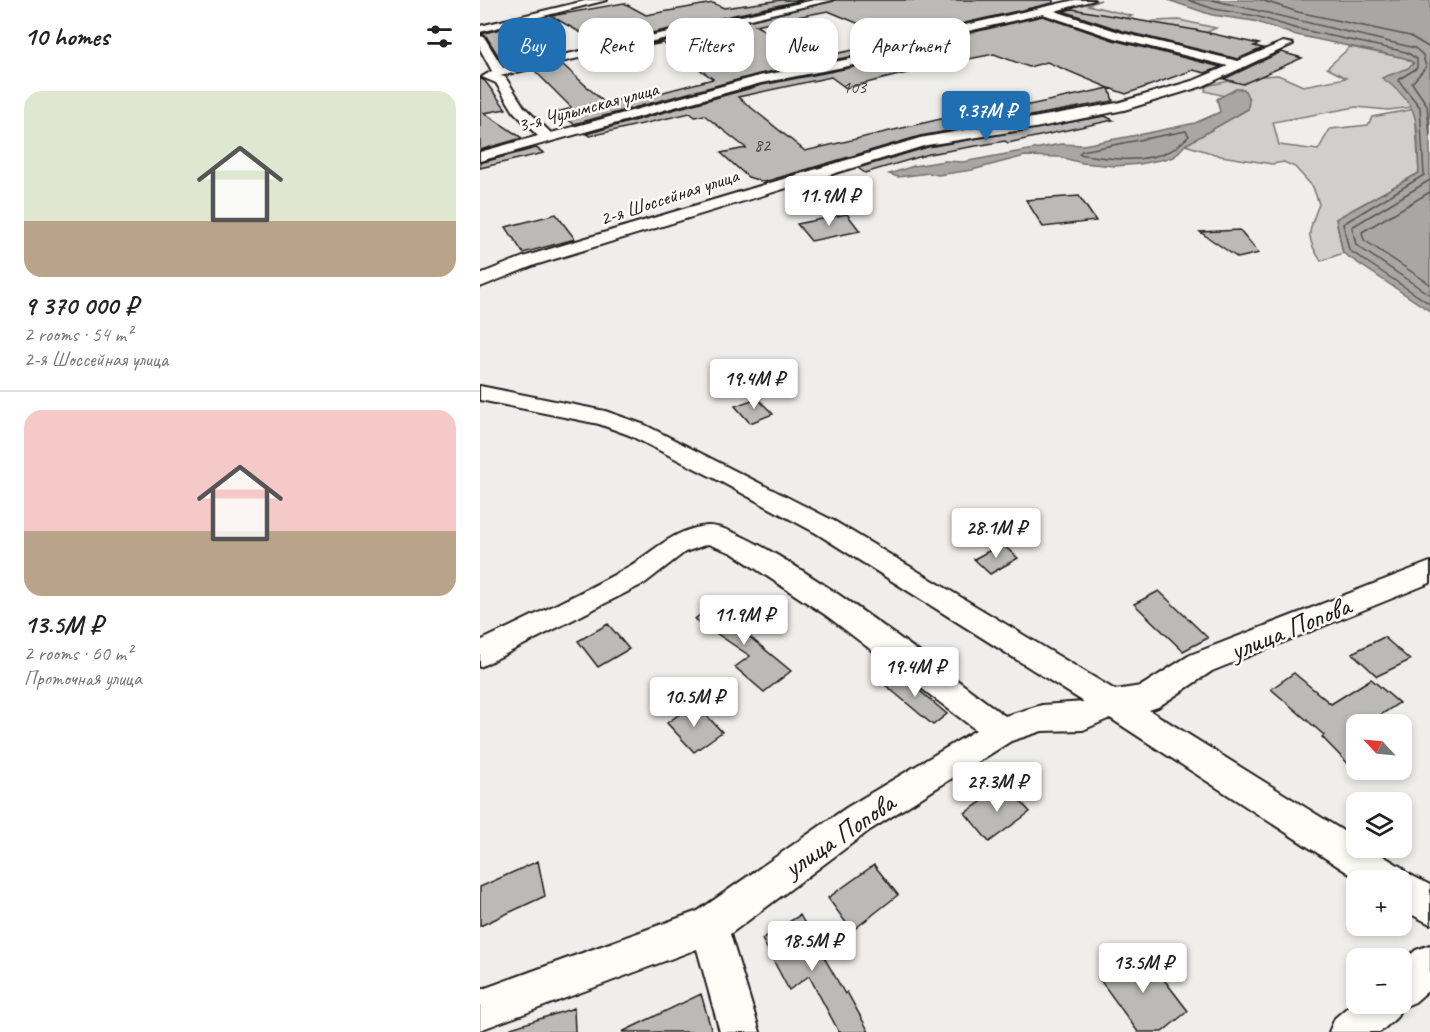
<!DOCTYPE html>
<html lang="en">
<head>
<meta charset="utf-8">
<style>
  :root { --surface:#fff; --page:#f2f2f2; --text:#222; --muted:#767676; --line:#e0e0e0; --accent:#1f6fb2 }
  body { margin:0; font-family:Caveat,sans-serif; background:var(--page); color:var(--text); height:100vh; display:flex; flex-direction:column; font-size:22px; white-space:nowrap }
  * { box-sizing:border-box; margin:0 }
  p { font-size:20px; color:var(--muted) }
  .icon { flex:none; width:33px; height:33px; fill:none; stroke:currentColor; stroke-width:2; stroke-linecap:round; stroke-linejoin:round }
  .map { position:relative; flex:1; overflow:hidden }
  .details { display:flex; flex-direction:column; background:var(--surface); width:480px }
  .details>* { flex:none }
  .guide { position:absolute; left:18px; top:18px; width:570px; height:54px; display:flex; gap:12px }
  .needle { width:39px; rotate:296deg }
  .buttons { position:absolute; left:866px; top:714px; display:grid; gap:12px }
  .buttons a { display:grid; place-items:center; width:66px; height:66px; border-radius:12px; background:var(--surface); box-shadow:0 3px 9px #0003; font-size:30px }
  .price { position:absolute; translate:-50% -51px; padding:0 14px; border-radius:6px; background:#fff; color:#222; font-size:20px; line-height:39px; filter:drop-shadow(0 2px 3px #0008) }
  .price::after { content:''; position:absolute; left:50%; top:36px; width:18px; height:14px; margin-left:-9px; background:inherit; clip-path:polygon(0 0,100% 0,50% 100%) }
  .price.active { background:var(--accent); color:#fff }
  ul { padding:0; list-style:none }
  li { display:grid; align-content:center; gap:12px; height:318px; padding:0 24px }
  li+li { border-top:2px solid var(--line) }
  li span { display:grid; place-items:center; height:186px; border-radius:18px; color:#555 }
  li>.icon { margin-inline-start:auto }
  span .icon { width:108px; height:108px; fill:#fffc; stroke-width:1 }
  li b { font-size:26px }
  h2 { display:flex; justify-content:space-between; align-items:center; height:72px; padding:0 24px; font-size:26px }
  .chip { padding:0 21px; border-radius:18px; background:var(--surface); box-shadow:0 3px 9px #0003; font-size:21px; line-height:54px }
  .chip.active { background:var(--accent); color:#fff }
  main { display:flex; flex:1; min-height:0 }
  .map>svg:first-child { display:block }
  .green { fill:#d0cfcc; stroke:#767674; stroke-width:1.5 }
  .water { fill:#a8a7a3; stroke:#706f6d; stroke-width:1.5 }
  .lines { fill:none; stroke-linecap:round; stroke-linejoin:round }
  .shore { stroke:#545452; stroke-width:1.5 }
  .building { fill:#bbbab6; stroke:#1c1c1c; stroke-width:1.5; fill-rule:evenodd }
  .minor-casing { stroke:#1c1c1c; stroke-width:4 }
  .minor { fill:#fdfcf7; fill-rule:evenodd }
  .labels { text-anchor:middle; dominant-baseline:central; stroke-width:5; stroke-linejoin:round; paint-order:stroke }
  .far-number-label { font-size:18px; fill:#444442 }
  .far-street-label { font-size:20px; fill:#1c1c1c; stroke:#fdfcf7 }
  .near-street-label { font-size:28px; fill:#1c1c1c; stroke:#fdfcf7 }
</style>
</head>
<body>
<main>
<section class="details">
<h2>10 homes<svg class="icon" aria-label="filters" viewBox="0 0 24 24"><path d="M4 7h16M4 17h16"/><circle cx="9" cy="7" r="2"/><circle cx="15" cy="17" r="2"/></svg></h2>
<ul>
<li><span style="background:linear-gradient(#dfe7d0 70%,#b9a48a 0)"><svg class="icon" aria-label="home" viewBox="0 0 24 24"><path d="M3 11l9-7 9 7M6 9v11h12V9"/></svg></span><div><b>9 370 000 ₽</b><p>2 rooms · 54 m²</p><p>2-я Шоссейная улица</p></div></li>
<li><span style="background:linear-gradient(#f6c9c9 65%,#b9a48a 0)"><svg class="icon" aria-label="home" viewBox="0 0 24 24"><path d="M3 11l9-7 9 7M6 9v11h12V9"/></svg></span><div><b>13.5M ₽</b><p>2 rooms · 60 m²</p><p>Проточная улица</p></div></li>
</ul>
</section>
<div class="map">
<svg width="950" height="1032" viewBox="0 0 950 1032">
  <rect width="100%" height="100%" fill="#f0eeea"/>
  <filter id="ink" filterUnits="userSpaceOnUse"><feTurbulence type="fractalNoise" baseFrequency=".0167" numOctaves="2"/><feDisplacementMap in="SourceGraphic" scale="12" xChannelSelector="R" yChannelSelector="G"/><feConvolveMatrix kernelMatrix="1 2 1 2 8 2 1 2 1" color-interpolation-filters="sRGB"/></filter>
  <g filter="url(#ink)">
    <!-- green -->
    <path class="green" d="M621,0L608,5L652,16L622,28L572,10Z
      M699,20L736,28L719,36L663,25L674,21Z
      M870,47L925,58L934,63L929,68L920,91L933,107L908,110L876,107L793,122L799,145L838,150L850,129L888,125L892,117L935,109L939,173L856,219L863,253L841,261C824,235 829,231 839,204L833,187L815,167L804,162L792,164L741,156L705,145L768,109L756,89L745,96L725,91L726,86L768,77L798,75L823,86L866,78L847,68Z"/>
    <!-- water -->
    <path class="water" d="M688,0H950V311L863,253L856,219L939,173C936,125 944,107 902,78L928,68L934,63L925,58L812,34L774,21L732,15Z
      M756,89H764L769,99L768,109L705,145L694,157L660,164L635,166L602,163L580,157L545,156L492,170L458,175L449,173L418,177L409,174L434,166L465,161L483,162L581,144L603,145L668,133L715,123L740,112L737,99Z"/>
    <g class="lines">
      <!-- shore -->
      <path class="shore" d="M708,0L734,9L776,16L814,28L926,52L937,59V68L918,80L940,107L944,175L863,224L869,250L950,304
        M732,0L935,48L943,55L946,67L932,83L947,105L950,136
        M781,0L818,12L930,36L950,48
        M706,131L709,136C703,141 697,148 690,151C662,164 628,159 599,154L602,151Z
        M950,180L872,227L876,245L950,295
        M950,192L882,232L884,240L950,284"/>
    </g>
    <!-- building -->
    <path class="building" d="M301,0H323L121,44L71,16L144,3L166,15L233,3L244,8Z
      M355,0H573V3L450,31L417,48L279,74L94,124L77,112L92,108L54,70L82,64L125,103L173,92L176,94L233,79L183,43L146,50ZM348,11L411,37L394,41L401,44L332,59L275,25Z
      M592,9L715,30L779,44L774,46L783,48L758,59L643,31L583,11Z
      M563,16L633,40L741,67L725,73L713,70L646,94L629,88L633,101L440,136L284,182L268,177L241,153L266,148L224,115L215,117L210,113L110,136L106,134L282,85L425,57L459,40ZM474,51L489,59L514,54L549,67L567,62L629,88L474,121L469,117L325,151L258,97L351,77L366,88L431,72L416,65Z
      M48,22L74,55L24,65L6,36L1,34Z
      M801,52L822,58L763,84L744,79Z
      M0,78L5,81L26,109L4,113L42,138L0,150Z
      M625,116L633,120L528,143L525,141L449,154L385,173L378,168L448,147Z
      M56,148L64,153L0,168V163Z
      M599,196L616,221L563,227L546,200Z
      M76,214L95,239L43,253L26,227Z
      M367,214L380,231L331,241L317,224Z
      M760,230L779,253L758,258L720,232Z
      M277,398L293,414L270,423L255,406Z
      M522,544L538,558L510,574L494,559Z
      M679,591L728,638L703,651L654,604Z
      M239,600L269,619L259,628L311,671L284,692L255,667L270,656L215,619Z
      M128,624L149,649L118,667L98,641Z
      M904,637L930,660L897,676L872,653Z
      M415,671L421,675L467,714L453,725L404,684Z
      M814,673L851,704L891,679L919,703L887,724H876V772L842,737L844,735L791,689Z
      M215,703L242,732L214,752L187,723Z
      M526,785L550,812L509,842L485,813Z
      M58,861L65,896L0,926V887Z
      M394,865L418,895L372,931L348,898Z
      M320,915L365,994L367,992L389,1032H359L329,976L309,990L282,939Z
      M659,947L708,1011L682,1032H658L618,977Z
      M221,994L232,1032H142Z
      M94,1008L95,1032H31V1028Z"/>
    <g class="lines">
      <!-- minor casing -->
      <g class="minor-casing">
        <path id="minor" d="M109,0H127L0,32V26Z
          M334,0H353L20,76L25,77L44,107L71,133L279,76L418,50L450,33L595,0H614L575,11L642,33L758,61L803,42L813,44L723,86L644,110L555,128L447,145L55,265L0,287V274L43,257L440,138L637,103L715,80L748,66L634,38L563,14L458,38L425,55L281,83L0,161V152L58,136L34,112L16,83L2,77L12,71L0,49V36L4,37L23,68Z
          M0,386L125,411L165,425L354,521L635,690L661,686L710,655L950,562V583L732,671L678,707L669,710L876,839V848H890L923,868L925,872L950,885V924L921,909V880H879L630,718L603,730L562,731L531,741L390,830L250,934L280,1032H240L217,949L0,1030V990L218,911L366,808L496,730L347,616L252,553L228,544L205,552L165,583L0,667V641C48,618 96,596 143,570C171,555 192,529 227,526C274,522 477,681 525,716L562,705L604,702L336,533L232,477L149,435L119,424L0,400Z
          M950,945V989L935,1002L921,1008L916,1018L900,1032H849L855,1018L876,1000V1004H921V963L936,950Z"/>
      </g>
      <!-- minor -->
      <use href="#minor" class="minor"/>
    </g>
  </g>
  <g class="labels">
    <!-- far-number labels -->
    <g class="far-number-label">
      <text x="374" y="87">103</text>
      <text x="282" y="145">82</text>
    </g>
    <!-- far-street labels -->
    <g class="far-street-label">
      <text transform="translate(108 107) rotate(-15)">3-я Чулымская улица</text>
      <text transform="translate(189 197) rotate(-18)">2-я Шоссейная улица</text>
    </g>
    <!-- near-street labels -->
    <g class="near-street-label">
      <text transform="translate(810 628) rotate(-22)">улица Попова</text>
      <text transform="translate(359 835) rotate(-34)">улица Попова</text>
    </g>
  </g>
</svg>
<div class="buttons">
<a><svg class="needle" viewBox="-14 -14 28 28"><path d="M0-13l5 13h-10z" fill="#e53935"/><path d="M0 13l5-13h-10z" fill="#767676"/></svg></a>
<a><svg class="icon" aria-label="layers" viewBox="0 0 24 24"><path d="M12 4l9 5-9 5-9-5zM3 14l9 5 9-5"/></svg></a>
<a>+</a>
<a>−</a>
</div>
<b class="price active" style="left:506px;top:142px">9.37M ₽</b>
<b class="price" style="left:349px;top:227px">11.9M ₽</b>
<b class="price" style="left:274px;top:410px">19.4M ₽</b>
<b class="price" style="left:516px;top:559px">28.1M ₽</b>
<b class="price" style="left:264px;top:646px">11.9M ₽</b>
<b class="price" style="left:435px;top:698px">19.4M ₽</b>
<b class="price" style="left:214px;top:728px">10.5M ₽</b>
<b class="price" style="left:517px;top:813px">27.3M ₽</b>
<b class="price" style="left:332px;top:972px">18.5M ₽</b>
<b class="price" style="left:663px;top:994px">13.5M ₽</b>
<div class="guide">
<a class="chip active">Buy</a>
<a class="chip">Rent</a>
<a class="chip">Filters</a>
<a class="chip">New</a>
<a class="chip">Apartment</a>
</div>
</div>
</main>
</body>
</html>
